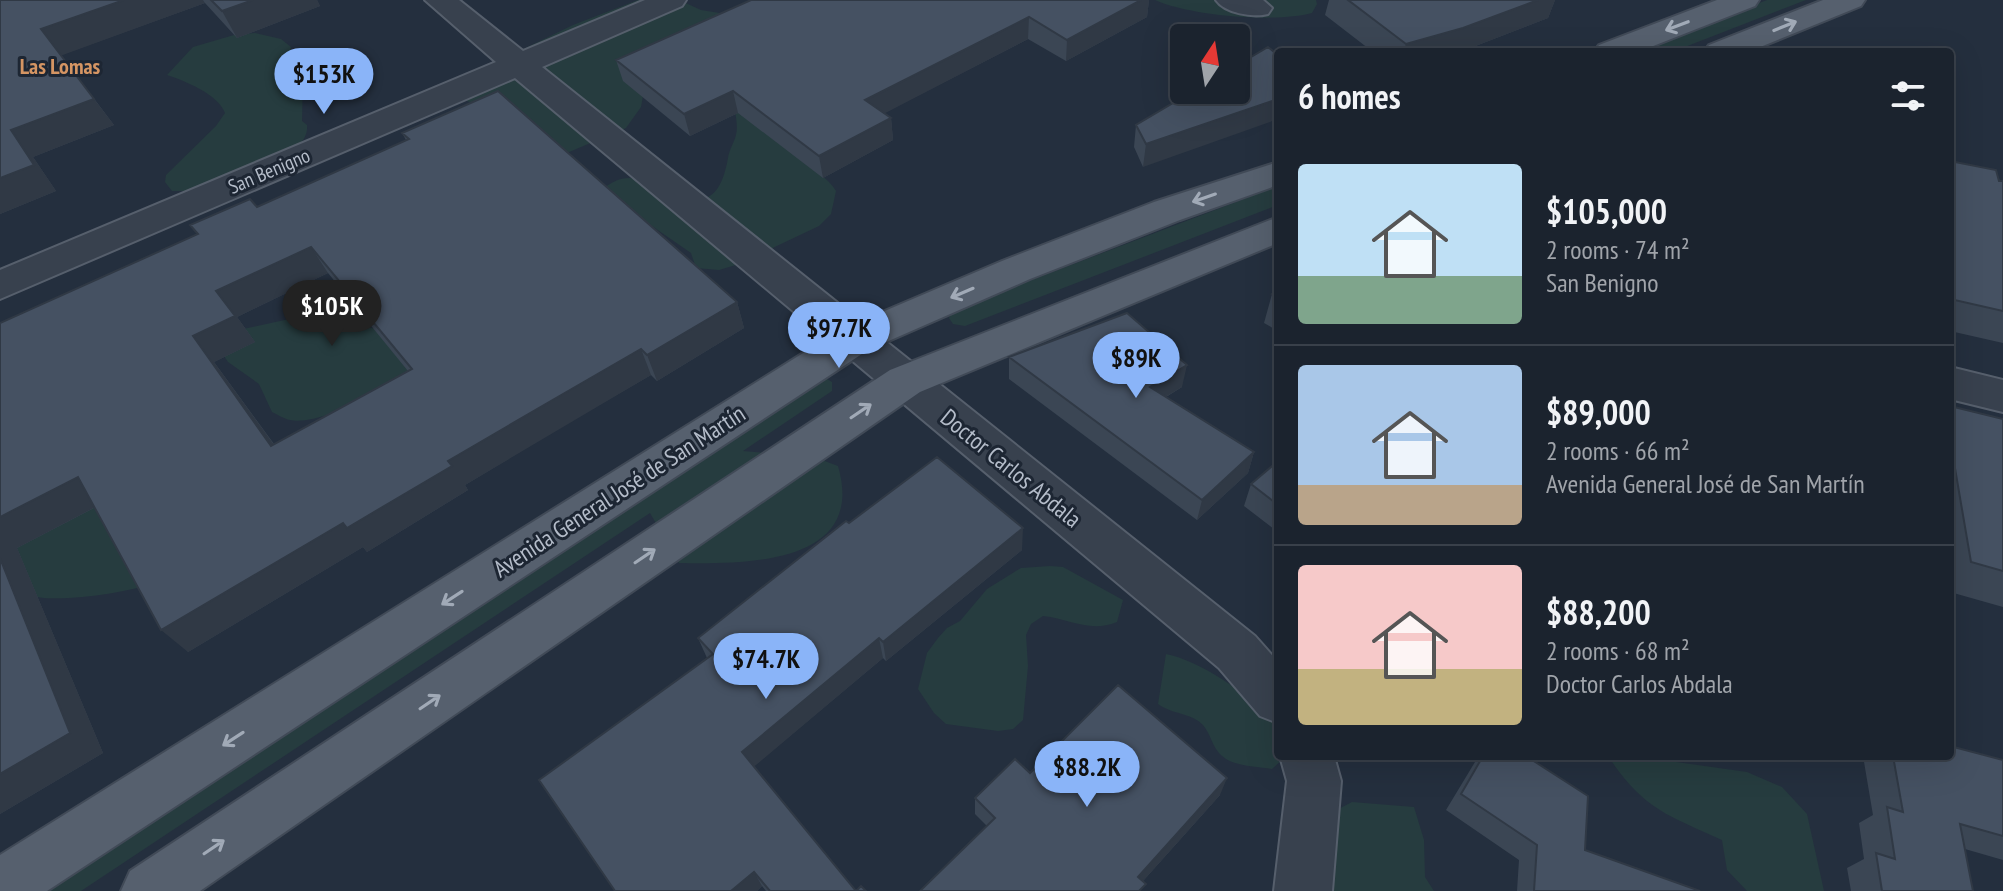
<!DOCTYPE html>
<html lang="en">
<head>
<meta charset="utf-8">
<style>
  :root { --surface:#1b232e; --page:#242b36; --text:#f1f3f6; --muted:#a0a4aa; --line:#39404a; --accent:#8ab4f8 }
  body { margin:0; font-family:"PT Sans Narrow",sans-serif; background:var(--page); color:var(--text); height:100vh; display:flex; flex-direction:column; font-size:30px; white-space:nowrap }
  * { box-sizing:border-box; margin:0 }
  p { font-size:26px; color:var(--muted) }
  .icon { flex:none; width:44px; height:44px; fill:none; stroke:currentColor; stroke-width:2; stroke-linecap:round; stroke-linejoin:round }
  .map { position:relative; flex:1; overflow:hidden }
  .drawer { position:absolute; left:1274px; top:48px; width:680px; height:712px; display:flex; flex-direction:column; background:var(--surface); border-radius:8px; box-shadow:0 8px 32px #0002,0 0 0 2px var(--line) }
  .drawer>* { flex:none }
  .needle { width:52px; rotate:12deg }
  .fabs { position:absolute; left:1170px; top:24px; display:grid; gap:16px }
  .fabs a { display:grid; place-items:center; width:80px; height:80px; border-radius:8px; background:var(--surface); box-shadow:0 8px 32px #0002,0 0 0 2px var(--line); font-size:40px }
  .price { position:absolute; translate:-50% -68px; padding:0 18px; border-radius:28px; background:var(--accent); color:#111; font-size:26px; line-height:52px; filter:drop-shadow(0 2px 4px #0008) }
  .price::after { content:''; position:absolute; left:50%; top:48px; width:24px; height:18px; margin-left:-12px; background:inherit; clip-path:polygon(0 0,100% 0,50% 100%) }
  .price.selected { background:#222; color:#fff }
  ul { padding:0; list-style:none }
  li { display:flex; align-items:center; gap:24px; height:200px; padding:0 24px }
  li+li { border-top:2px solid var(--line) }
  li span { display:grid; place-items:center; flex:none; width:224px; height:160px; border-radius:8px; color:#555 }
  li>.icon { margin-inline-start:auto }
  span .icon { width:96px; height:96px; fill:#fffc; stroke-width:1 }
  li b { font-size:34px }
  h2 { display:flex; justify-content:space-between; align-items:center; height:96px; padding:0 24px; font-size:34px }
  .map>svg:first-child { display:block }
  .green { fill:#263c3f }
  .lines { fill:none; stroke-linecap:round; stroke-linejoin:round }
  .minor-casing { stroke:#565f6c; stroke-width:4 }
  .major-casing { stroke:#414a57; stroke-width:4 }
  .minor { fill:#38414e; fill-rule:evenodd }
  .major { fill:#56606e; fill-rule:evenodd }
  .wall { fill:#3b4654; fill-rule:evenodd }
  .shaded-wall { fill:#303945 }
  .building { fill:#455162; stroke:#303945; stroke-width:2; fill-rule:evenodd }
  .oneway { stroke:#a1aab7 }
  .labels { text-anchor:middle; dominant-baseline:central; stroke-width:6; stroke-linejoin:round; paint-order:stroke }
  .far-street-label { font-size:20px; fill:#b4bcc9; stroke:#1d2633 }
  .far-neighbourhood-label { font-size:22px; font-weight:bold; fill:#d59563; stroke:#1d2633 }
  .street-label { font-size:24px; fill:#b4bcc9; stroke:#1d2633 }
</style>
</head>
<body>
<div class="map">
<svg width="2003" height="891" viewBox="0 0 2003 891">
  <rect width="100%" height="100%" fill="#242f3e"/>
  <!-- green -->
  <path class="green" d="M638,0H679L701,10L732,15L792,151C805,167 825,173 836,191L831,214L819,226L739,264L719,270L696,268L691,253L649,224L632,218L605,187C610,184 616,180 621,179C663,169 713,242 728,158C729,150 734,143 736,135C738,128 736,118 735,110L645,85L641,107L626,128L555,158L481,107L467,101L463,91L480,70L573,25Z
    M1155,0H1316L1317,4L1312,13C1276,23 1190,16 1155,0Z
    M1767,0H1806L1672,52H1631Z
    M255,33L281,39L291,47L285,71L303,80L302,121L307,125C308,136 302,142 294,150L194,191H172L165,182L166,175L216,126L225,113C218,94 185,81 167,75L193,47L234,35Z
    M1278,186V205L965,326L953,324L949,318L953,310Z
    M298,317L363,325L400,337L450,360C415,376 325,427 290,420C284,419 277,414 272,412L259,384L228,362L220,350L225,333Z
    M822,376L832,382V391L743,451L814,457L838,466C867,565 746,564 679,563L650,513L81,891H27Z
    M58,458L153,583C129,593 52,604 29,595L0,480Z
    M1050,566L1063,567L1123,600L1117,622C1089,633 1071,619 1043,616L1031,624L1026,635L1028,666L1023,720L1013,729L998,731L946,724L934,713L918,689L927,653L938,638L947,628L960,621L987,589L1021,568Z
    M1166,654C1202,661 1256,699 1278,727V756L1284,758L1272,769C1255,766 1231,767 1219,753C1212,745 1210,733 1203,725C1192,713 1171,714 1158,704Z
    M1608,756H1634L1747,772L1782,787L1807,814L1824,891H1747L1727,870L1722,840C1667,815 1643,809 1608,756Z
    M1352,802L1414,807L1424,840L1425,877L1434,891H1304L1325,816Z"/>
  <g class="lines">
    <!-- minor casing -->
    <g class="minor-casing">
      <path id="minor" d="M425,0H459L523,51L645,0H686L682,6L542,67L1255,636L1278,662V723L1260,716L1219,668L515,78L0,299V270L496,62Z
        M1216,0H1263L1272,8L1268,14C1253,18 1225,13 1216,0Z
        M1950,367L2003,380V412L1950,399Z
        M1280,756H1334L1341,781L1332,891H1274L1287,781Z"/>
    </g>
    <!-- major casing -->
    <g class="major-casing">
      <path id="major" d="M1717,0H1759L1755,6L1638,52H1594L1599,45Z
        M1823,0H1865L1861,6L1748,52H1704L1709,45Z
        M1278,162V185L1180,220L1030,279L868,350L47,891H0V855L840,330L1002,261L1154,202Z
        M1278,217V243L920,392L200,891H121L130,871L890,370Z"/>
    </g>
    <!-- minor -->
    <use href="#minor" class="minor"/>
    <!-- major -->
    <use href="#major" class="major"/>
  </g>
  <!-- wall -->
  <path class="wall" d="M0,0H317L320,6L237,38L205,3L61,55L114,125L33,157L56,191L0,214Z
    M751,0H1149L1147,17L1066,61L1028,39L884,113L891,118L893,140L823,178L738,113L690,136L623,81L616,60Z
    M1329,0H1555L1548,18L1460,52H1373L1325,15Z
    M1195,90L1143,167L1134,147L1136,125Z
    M402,133L737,302L744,328L657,381L651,375L568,423L465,485L468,490L367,552L363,547L188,652L94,508L17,548L103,753L0,814V323L406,140ZM328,273L408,371L274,444L214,362L255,342L237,317Z
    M1950,161L2003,181V343L1950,331Z
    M1278,289V331L1264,323L1272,294Z
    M1009,357L1182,387L1166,397L1254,452L1248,473L1197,520L1009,379Z
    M1950,406L2003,419V607L1950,592Z
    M1278,461V532L1244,506L1251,484Z
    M849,523L1022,550L886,661L883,658L754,766L856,891H766L762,886L757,891L707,658L698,638Z
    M1468,756H1526L1585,850L1700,891H1517L1519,860L1446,810L1475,762Z
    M1863,756H1950L2003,760V860L1965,849L1973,891H1851L1847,868L1864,859L1859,823L1873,815Z
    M1030,773L1220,795L1143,881L987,826L975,814V798Z"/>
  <!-- shaded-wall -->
  <path class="shaded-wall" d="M124,0H203L205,3L60,56L41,29Z
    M253,0H317L320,6L237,38L222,11Z
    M1141,0H1149L1147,17L1066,61L1067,40Z
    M1538,0H1555L1548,18L1460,52H1403L1406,44Z
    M1029,17L1028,39L868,122L865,100Z
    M733,91L738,113L690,136L684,114Z
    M94,99L114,125L33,157L56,191L0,214V178L11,130Z
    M1278,99V119L1143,167L1146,144Z
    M891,118L893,140L823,178L819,156Z
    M311,247L328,273L237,317L255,342L214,362L293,471L271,446L193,336L216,291Z
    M737,302L744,328L657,381L647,355Z
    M641,349L651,375L465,485L468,490L367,552L363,547L188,652L161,630L556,398Z
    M1187,365L1182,387L1147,408L1150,387Z
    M1254,452L1248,473L1197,520L1202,500Z
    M78,477L105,502L17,548L103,753L0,814V517Z
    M1023,528L1022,550L886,661L883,642Z
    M879,638L883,658L750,770L742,752Z
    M1227,778L1220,795L1134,891L1138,877Z
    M754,872L762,886L757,891H731Z"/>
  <!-- building -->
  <path class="building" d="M0,0H124L41,29L94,99L11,130L34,165L0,178Z
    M211,0H253L222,11Z
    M751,0H1141L1067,40L1029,17L865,100L891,118L819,156L733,91L684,114L616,60Z
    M1348,0H1538L1463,28L1406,44Z
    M1268,47L1278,55V99L1146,144L1136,125L1195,90H1236V66Z
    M498,91L737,302L647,355L641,349L556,398L448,461L452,466L347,528L343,523L161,630L78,477L0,517V323L198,234L190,225L250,199L257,207L409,139L402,133ZM311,247L412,369L271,446L193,336L235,316L216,291Z
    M1950,161L1996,170L1999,181H2003V311L1950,299Z
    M1278,289V297L1272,294Z
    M1127,313L1187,365L1150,387L1254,452L1202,500L1009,357Z
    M1950,406L2003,419V571L1971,562L1950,439Z
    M937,457L1023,528L883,642L879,638L742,752L856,891H770L754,872L731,891H615L539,780L713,654L698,638L846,521L849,523Z
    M1278,461V505L1251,484Z
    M0,558L70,733L0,774Z
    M1118,685L1227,778L1138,877L1146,884L1139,891H920L995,818L975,798L1015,759L1030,773Z
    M1950,746L2003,760V836L1960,824L1973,891H1882L1876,853L1895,859L1887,807L1903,812L1893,756H1950Z
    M1483,756H1526L1588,796L1585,850L1700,891H1534L1537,845L1461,794Z
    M861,886L866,891H856Z"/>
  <!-- one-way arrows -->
  <defs><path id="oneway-shaft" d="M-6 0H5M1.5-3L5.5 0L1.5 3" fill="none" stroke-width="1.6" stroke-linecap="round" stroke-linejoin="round" transform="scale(2)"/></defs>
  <g class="oneway">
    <use href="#oneway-shaft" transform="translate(1677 26) rotate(159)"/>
    <use href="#oneway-shaft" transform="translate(1785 26) rotate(-22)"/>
    <use href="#oneway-shaft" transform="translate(1204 198) rotate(161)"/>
    <use href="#oneway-shaft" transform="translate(962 293) rotate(157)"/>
    <use href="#oneway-shaft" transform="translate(861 411) rotate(-34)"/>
    <use href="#oneway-shaft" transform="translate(645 556) rotate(-34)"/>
    <use href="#oneway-shaft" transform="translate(452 598) rotate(147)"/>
    <use href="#oneway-shaft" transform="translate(430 702) rotate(-34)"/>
    <use href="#oneway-shaft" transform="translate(233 739) rotate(147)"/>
    <use href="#oneway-shaft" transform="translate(214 847) rotate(-34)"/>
  </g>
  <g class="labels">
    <!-- far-street labels -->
    <g class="far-street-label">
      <text transform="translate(269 171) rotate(-23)">San Benigno</text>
    </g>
    <!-- far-neighbourhood labels -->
    <g class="far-neighbourhood-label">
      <text x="60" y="66">Las Lomas</text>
    </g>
    <!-- street labels -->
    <g class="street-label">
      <text transform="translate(1011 468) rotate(39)">Doctor Carlos Abdala</text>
      <text transform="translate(619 491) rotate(-33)">Avenida General José de San Martín</text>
    </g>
  </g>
</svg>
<div class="fabs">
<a><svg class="needle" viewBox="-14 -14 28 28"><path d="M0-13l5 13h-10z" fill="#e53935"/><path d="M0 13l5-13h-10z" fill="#a0a4aa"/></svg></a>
</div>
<b class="price" style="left:324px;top:116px">$153K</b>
<b class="price selected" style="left:332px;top:348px">$105K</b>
<b class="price" style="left:839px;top:370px">$97.7K</b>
<b class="price" style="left:1136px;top:400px">$89K</b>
<b class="price" style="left:766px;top:701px">$74.7K</b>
<b class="price" style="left:1087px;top:809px">$88.2K</b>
<section class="drawer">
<h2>6 homes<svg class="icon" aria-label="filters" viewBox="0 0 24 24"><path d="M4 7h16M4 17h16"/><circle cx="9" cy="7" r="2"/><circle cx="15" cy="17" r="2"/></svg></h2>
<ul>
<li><span style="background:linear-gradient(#bfe0f5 70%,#7fa58c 0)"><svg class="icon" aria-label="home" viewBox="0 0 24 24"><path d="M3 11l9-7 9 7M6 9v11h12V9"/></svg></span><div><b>$105,000</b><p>2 rooms · 74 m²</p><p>San Benigno</p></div></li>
<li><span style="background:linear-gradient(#a9c7e8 75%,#b9a48a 0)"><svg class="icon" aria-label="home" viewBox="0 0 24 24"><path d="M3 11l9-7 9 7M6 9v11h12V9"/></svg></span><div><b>$89,000</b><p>2 rooms · 66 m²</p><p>Avenida General José de San Martín</p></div></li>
<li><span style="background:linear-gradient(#f6c9c9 65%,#c2b280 0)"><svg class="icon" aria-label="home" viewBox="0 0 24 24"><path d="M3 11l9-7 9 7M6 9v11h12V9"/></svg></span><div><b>$88,200</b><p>2 rooms · 68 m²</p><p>Doctor Carlos Abdala</p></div></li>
</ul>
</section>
</div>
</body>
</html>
